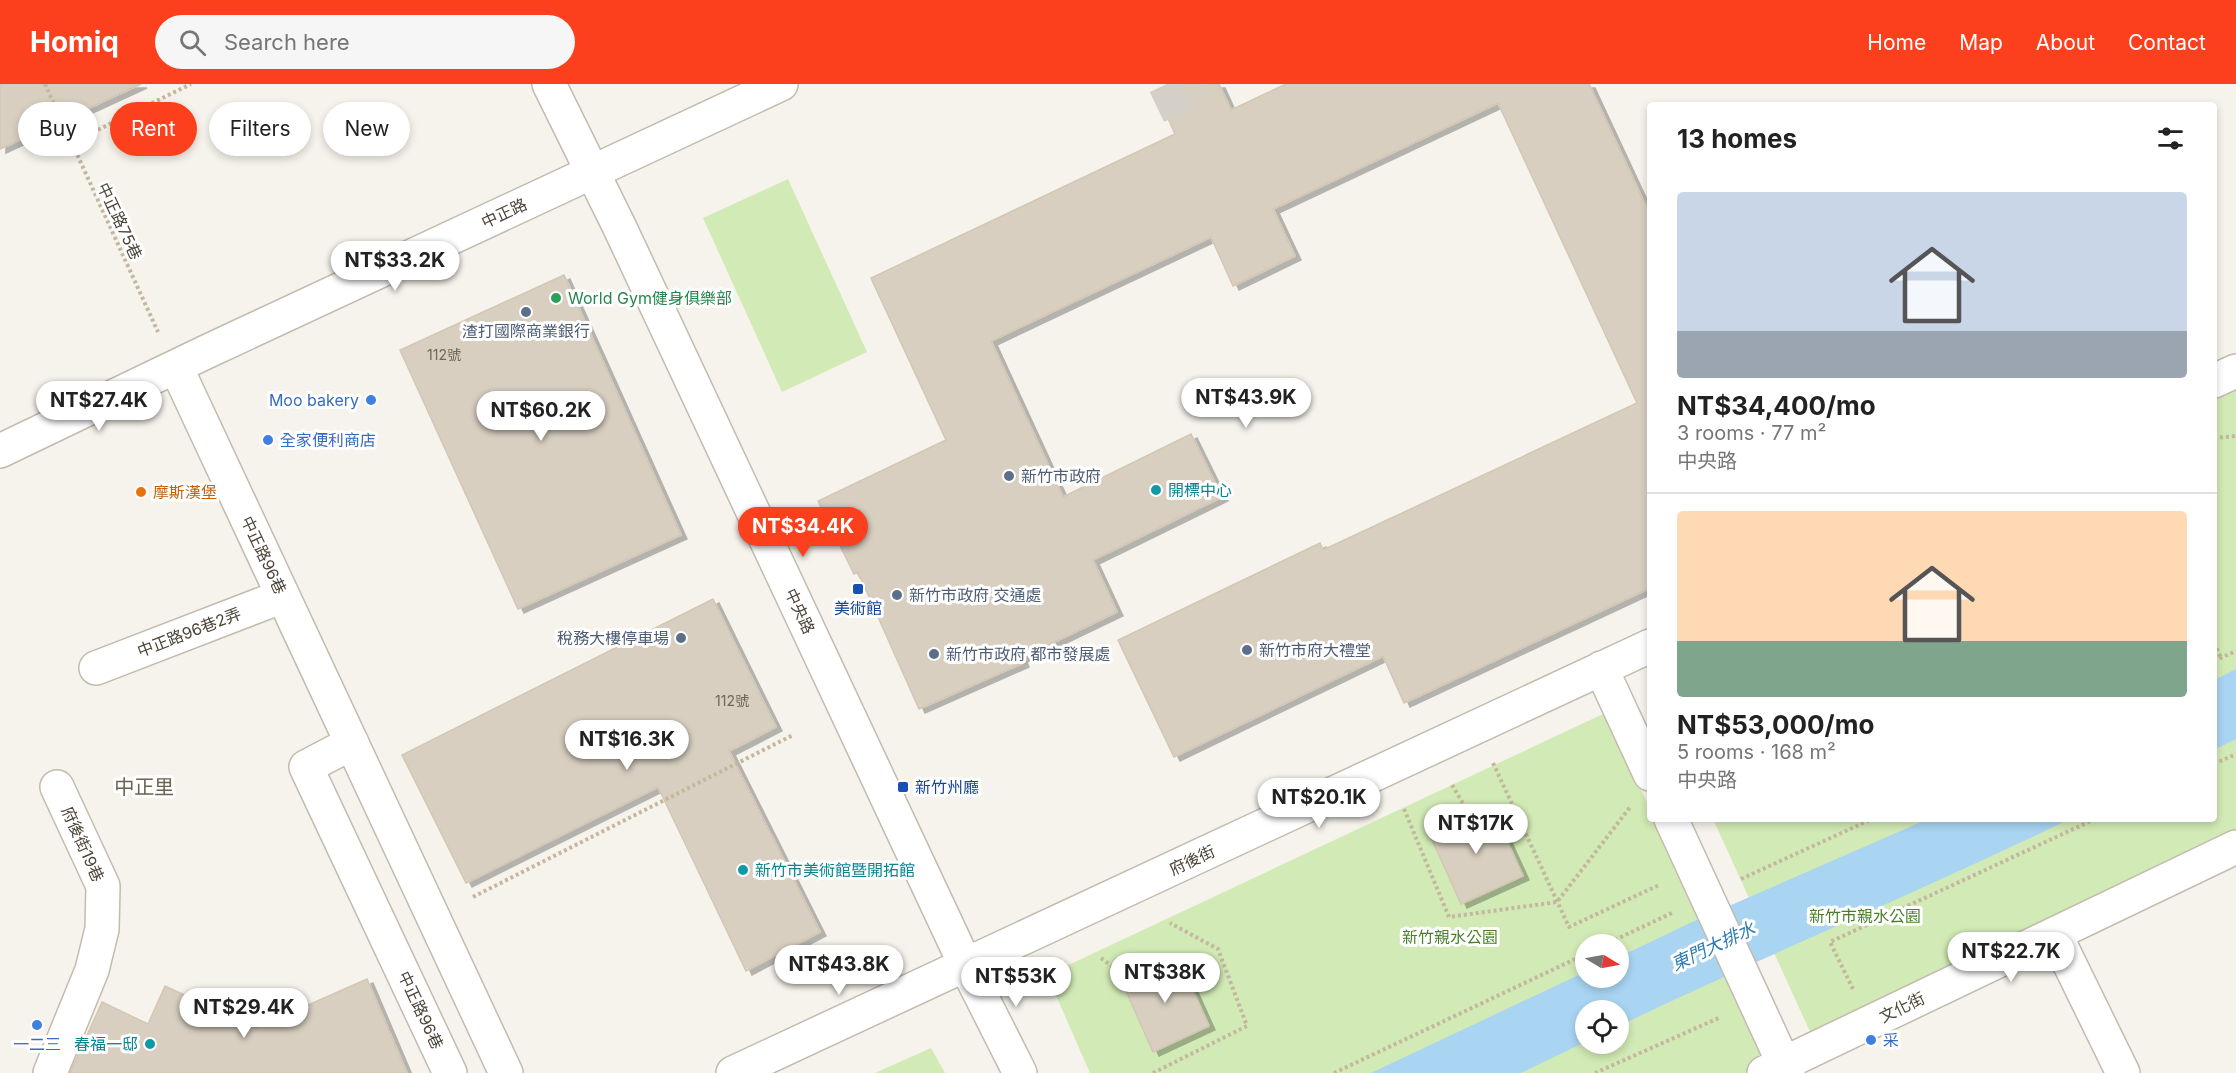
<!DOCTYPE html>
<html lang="en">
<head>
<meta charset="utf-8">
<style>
  :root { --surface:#fff; --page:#f6f6f6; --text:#222; --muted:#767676; --line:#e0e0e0; --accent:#fc3f1d }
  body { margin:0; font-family:Inter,"Noto Sans TC",sans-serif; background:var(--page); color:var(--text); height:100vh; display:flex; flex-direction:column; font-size:22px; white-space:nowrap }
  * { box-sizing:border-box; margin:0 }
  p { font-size:20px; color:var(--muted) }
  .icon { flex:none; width:33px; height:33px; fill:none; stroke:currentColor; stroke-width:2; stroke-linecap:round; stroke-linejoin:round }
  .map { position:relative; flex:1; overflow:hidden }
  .drawer { position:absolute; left:1647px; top:18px; width:570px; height:720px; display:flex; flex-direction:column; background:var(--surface); border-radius:6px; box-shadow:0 3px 9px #0003 }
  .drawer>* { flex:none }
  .guide { position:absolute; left:18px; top:18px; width:570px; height:54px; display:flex; gap:12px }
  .needle { width:39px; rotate:100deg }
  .fabs { position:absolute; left:1575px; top:850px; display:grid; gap:12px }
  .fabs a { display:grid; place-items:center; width:54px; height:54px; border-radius:50%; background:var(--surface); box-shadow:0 3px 9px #0003; font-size:30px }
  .price { position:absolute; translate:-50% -51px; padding:0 14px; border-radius:21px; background:#fff; color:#222; font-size:20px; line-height:39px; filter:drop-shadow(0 2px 3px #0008) }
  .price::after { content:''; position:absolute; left:50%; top:36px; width:18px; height:14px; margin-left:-9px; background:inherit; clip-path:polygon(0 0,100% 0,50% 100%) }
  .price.current { background:var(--accent); color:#fff }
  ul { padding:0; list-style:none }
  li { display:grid; align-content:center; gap:12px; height:318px; padding:0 30px }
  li+li { border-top:2px solid var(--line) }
  li span { display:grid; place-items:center; height:186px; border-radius:6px; color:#555 }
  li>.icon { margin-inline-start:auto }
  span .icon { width:108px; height:108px; fill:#fffc; stroke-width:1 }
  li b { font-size:26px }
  h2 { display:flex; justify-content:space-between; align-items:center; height:72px; padding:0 30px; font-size:26px }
  .chip { padding:0 21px; border-radius:27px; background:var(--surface); box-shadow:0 3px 9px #0003; font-size:21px; line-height:54px }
  .chip.current { background:var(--accent); color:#fff }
  header { display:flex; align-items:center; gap:36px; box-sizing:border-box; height:84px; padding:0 30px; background:var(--accent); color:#fff }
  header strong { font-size:28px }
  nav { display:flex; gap:33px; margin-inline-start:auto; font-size:21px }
  .search { width:420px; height:54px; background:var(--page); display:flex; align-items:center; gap:15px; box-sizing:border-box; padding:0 21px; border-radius:33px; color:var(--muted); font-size:22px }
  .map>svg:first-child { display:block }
  .green { fill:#d2eab5; fill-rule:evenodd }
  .water { fill:#a9d4f2 }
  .building { fill:#d8cfc1; stroke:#d3c7b4; stroke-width:1.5; filter:url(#shadow) }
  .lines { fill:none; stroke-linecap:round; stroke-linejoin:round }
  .minor-tunnel { stroke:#d4d0c8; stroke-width:33; stroke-dasharray:33 16; stroke-linecap:butt }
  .minor-casing { stroke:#c2bbae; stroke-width:36 }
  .path { stroke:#c4b79f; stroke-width:4; stroke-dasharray:3 3; stroke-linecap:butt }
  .minor { stroke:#fff; stroke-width:33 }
  .leisure-dot { fill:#2e9e5b; stroke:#fff; stroke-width:2 }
  .service-dot { fill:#5c6f8a; stroke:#fff; stroke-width:2 }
  .shop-dot { fill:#3f7fe0; stroke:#fff; stroke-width:2 }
  .culture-dot { fill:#0f9aa8; stroke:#fff; stroke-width:2 }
  .food-dot { fill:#e8710a; stroke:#fff; stroke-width:2 }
  .transit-dot { fill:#1a4fb4; stroke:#fff; stroke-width:2 }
  .labels { text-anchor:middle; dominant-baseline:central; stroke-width:6; stroke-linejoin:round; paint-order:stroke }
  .number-label { font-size:14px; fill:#6e675b }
  .street-label { font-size:16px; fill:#4b4439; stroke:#fff }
  .leisure-label { font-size:16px; fill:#27864d; stroke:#fff; text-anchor:start }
  .service-label { font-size:16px; fill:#4e5e75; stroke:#fff; text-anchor:start }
  .shop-label { font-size:16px; fill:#366cbe; stroke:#fff; text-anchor:start }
  .culture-label { font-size:16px; fill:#0d838f; stroke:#fff; text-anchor:start }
  .food-label { font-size:16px; fill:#c56008; stroke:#fff; text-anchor:start }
  .transit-label { font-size:16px; fill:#164399; stroke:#fff }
  .park-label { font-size:16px; fill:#4a7f2a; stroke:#fff }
  .water-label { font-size:18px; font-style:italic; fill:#2e7ab2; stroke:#fff }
  .quarter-label { font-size:20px; fill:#6e6250; stroke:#fff }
</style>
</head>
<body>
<header>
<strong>Homiq</strong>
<div class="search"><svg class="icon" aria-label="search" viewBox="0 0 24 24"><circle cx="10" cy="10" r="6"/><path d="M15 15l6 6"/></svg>Search here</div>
<nav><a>Home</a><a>Map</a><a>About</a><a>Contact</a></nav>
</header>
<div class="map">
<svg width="2236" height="989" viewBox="0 0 2236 989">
  <defs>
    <filter id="shadow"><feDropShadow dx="6" dy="4" stdDeviation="0" flood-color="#0004"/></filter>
  </defs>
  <rect width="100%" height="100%" fill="#f6f3ec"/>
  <!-- green -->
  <path class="green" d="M788,95L867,268L782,308L703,134Z
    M2236,287V763L1817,963L1713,735H2214V297Z
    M1603,630L1650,724V735H1655L1778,982L1763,989H1090L1047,891ZM1586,861H1618V894H1586ZM1586,927H1618V960H1586Z
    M931,964L945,989H875Z"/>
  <!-- water -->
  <path class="water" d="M2236,585V655L2214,666V596Z
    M1928,735H2070C1921,807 1768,870 1619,942L1618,927H1586L1585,958L1521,989H1371L1585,888L1586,894H1618L1619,873L1690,839Z"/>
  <!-- building -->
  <path class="building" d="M0,0H141L0,65Z
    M1174,0H1219L1231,26L1286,0H1589L1650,131V504L1404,619L1383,572L1174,673L1118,556L1320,459L1323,466L1637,319L1498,19L1273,125L1295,172L1233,202L1211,153L991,257L1063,413L1191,350L1222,413L1093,476L1117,528L1021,574L1023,579L919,625L858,488L854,490L818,417L946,356L871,194L1175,50L1156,8Z
    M564,191L681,451L518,525L400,266Z
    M713,515L776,643L729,667L820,848L746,887L658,703L466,799L402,671Z
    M1491,722L1523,792L1461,820L1430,751Z
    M1178,873L1209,942L1153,968L1122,898Z
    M367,895L407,989H70L102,918L148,940L165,902L256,944Z"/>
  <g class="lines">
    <!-- minor-tunnel -->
    <path class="minor-tunnel" d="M1157,23L1205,0"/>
    <!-- minor casing -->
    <g class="minor-casing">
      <path id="minor" d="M549,0L620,144L966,882L1020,989
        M176,283L506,989
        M2214,297L2236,287
        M0,367L206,268L781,0
        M96,584L283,512
        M1601,584L1650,690
        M352,659L306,683L450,989
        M1671,735L1788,989
        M2055,850L2123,989
        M50,989L92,886L102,845L103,802L57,703
        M733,989L1650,562
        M1764,989L2236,763"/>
    </g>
    <!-- path -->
    <path class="path" d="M45,0L158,248
      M71,59L191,0
      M2214,354L2236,352
      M2214,559L2221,574
      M2214,577L2236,567
      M1493,679L1569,843L1659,801
      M2214,680L2236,670
      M1452,701L1470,731
      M1404,725L1449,833L1557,818L1631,722
      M1741,795L1872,735
      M473,813L793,651
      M1604,861L1672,829
      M1101,874L1129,895
      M1853,905L1830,858L2095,735
      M1153,989L1247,942L1218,865L1170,839
      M1334,989L1586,870
      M1595,989L1721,933"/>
    <!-- minor -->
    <use href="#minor" class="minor"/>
  </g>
  <!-- markers -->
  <circle class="leisure-dot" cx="556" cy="214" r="6"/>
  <g class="service-dot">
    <circle cx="526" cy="228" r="6"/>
    <circle cx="1009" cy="392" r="6"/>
    <circle cx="897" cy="511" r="6"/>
    <circle cx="681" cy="554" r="6"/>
    <circle cx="1247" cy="566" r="6"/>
    <circle cx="934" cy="570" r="6"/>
  </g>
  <g class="shop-dot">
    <circle cx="371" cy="316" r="6"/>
    <circle cx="268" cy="356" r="6"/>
    <circle cx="37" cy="941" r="6"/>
    <circle cx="1871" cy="956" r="6"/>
  </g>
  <g class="culture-dot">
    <circle cx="1156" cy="406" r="6"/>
    <circle cx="743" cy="786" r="6"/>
    <circle cx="150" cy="960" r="6"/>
  </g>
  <circle class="food-dot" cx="141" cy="408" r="6"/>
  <g class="transit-dot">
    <rect x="852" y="499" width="12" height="12" rx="3"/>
    <rect x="897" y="697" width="12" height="12" rx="3"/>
  </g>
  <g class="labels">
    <!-- number labels -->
    <g class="number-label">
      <text x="444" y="270">112號</text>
      <text x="732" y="616">112號</text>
    </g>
    <!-- street labels -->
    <g class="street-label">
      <text transform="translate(504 129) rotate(-25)">中正路</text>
      <text transform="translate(120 137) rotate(65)">中正路75巷</text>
      <text transform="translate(264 471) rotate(65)">中正路96巷</text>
      <text transform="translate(800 527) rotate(65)">中央路</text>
      <text transform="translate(189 548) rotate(-21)">中正路96巷2弄</text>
      <text transform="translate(83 760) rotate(66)">府後街19巷</text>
      <text transform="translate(1192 776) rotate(-25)">府後街</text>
      <text transform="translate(1902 923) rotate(-26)">文化街</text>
      <text transform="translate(421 926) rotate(65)">中正路96巷</text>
    </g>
    <!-- leisure labels -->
    <g class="leisure-label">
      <text x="568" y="214">World Gym健身俱樂部</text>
    </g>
    <!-- service labels -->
    <g class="service-label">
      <text x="526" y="247" text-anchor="middle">渣打國際商業銀行</text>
      <text x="1021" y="392">新竹市政府</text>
      <text x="909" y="511">新竹市政府 交通處</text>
      <text x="669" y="554" text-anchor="end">稅務大樓停車場</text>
      <text x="1259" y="566">新竹市府大禮堂</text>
      <text x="946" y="570">新竹市政府 都市發展處</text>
    </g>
    <!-- shop labels -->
    <g class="shop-label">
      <text x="359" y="316" text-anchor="end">Moo bakery</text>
      <text x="280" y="356">全家便利商店</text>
      <text x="1883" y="956">采</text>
      <text x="37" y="960" text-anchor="middle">一二三</text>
    </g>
    <!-- culture labels -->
    <g class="culture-label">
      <text x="1168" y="406">開標中心</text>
      <text x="755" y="786">新竹市美術館暨開拓館</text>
      <text x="138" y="960" text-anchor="end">春福一邸</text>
    </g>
    <!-- food labels -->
    <g class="food-label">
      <text x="153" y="408">摩斯漢堡</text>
    </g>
    <!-- transit labels -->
    <g class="transit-label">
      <text x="858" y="524">美術館</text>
      <text x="915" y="703" text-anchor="start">新竹州廳</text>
    </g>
    <!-- park labels -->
    <g class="park-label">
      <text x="1865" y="832">新竹市親水公園</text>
      <text x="1450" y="853">新竹親水公園</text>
    </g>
    <!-- water labels -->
    <g class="water-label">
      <text transform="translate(1713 862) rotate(-25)">東門大排水</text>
    </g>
    <!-- quarter labels -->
    <g class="quarter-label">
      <text x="144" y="703">中正里</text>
    </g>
  </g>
</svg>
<div class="fabs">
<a><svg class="needle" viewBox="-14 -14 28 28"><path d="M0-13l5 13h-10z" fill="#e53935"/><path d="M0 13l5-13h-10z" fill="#767676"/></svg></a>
<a><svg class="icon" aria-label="locate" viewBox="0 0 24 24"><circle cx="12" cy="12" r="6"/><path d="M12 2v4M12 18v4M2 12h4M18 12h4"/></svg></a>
</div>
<b class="price" style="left:395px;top:208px">NT$33.2K</b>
<b class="price" style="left:1246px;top:345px">NT$43.9K</b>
<b class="price" style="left:99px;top:348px">NT$27.4K</b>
<b class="price" style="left:541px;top:358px">NT$60.2K</b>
<b class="price current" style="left:803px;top:474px">NT$34.4K</b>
<b class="price" style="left:627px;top:687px">NT$16.3K</b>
<b class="price" style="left:1319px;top:745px">NT$20.1K</b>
<b class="price" style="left:1476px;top:771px">NT$17K</b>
<b class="price" style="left:2011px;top:899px">NT$22.7K</b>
<b class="price" style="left:839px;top:912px">NT$43.8K</b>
<b class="price" style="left:1165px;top:920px">NT$38K</b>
<b class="price" style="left:1016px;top:924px">NT$53K</b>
<b class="price" style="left:244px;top:955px">NT$29.4K</b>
<div class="guide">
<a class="chip">Buy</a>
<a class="chip current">Rent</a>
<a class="chip">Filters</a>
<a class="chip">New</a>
</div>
<section class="drawer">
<h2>13 homes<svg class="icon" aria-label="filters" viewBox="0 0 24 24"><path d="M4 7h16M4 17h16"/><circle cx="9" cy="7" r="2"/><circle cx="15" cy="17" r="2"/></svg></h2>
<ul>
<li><span style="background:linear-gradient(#c9d6e8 75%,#9aa5b1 0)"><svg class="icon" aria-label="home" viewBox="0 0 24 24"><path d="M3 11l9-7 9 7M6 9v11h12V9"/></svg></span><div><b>NT$34,400/mo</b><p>3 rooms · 77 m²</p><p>中央路</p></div></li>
<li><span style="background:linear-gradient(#ffd9b3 70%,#7fa58c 0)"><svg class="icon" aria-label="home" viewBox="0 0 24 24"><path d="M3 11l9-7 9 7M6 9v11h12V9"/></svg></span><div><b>NT$53,000/mo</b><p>5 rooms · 168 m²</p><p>中央路</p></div></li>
</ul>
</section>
</div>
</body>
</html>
